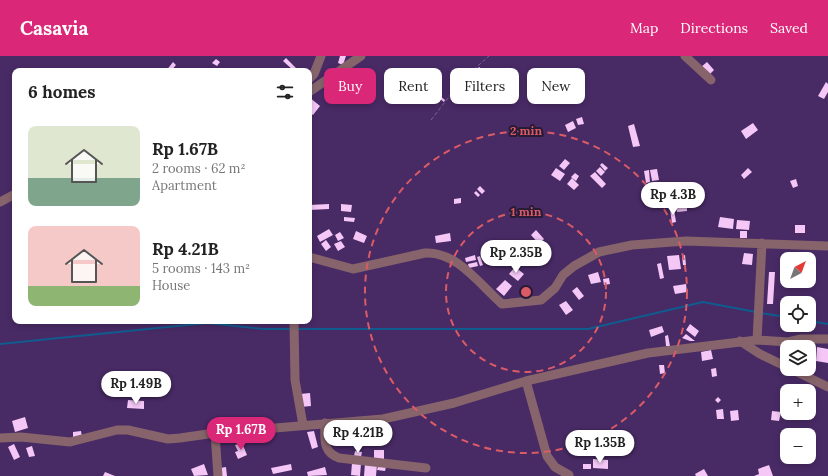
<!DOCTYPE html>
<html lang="en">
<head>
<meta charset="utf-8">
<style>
  :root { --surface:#fff; --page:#f2f2f2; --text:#222; --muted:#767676; --accent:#db2777 }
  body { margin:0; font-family:Lora,serif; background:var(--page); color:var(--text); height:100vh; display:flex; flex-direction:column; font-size:15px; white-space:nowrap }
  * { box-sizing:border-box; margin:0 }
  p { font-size:13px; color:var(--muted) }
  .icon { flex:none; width:22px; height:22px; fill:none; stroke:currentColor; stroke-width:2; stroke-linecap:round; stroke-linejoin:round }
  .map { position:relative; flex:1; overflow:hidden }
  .details { position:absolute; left:12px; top:12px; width:300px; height:256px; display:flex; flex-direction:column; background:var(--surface); border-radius:8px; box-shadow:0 2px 6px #0003 }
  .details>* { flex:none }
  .banner { position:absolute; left:324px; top:12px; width:380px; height:36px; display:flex; gap:8px }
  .needle { width:26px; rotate:41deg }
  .tools { position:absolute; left:780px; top:196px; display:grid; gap:8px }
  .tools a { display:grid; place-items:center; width:36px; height:36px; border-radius:8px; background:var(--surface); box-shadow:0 2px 6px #0003; font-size:20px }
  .price { position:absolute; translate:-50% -34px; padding:0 9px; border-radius:14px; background:#fff; color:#222; font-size:13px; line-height:26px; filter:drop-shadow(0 1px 2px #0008) }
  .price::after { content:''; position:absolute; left:50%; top:24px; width:12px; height:9px; margin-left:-6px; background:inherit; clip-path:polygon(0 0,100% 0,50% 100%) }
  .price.selected { background:var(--accent); color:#fff }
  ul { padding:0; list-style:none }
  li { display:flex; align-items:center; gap:12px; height:100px; padding:0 16px }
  li span { display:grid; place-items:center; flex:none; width:112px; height:80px; border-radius:8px; color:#555 }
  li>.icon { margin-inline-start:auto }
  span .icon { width:48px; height:48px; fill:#fffc; stroke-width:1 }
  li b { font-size:17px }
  h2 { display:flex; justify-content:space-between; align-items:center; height:48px; padding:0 16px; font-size:17px }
  .tag { padding:0 14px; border-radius:8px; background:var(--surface); box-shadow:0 2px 6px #0003; font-size:14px; line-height:36px }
  .tag.selected { background:var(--accent); color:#fff }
  header { display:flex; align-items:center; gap:24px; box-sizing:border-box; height:56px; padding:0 20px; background:var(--accent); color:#fff }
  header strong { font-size:19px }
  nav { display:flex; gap:22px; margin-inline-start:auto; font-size:14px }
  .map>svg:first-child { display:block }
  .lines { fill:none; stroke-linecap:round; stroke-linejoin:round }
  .stream { stroke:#105c8f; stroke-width:2 }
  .building { fill:#f4c7f6 }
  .path { stroke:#7b6295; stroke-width:1; stroke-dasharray:4 2; stroke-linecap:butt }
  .minor { stroke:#87646b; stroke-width:9 }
  .ring { fill:none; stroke:#da5b66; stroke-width:2; stroke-dasharray:7 5 }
  .centre { fill:#da5b66; stroke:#281b36; stroke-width:2 }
  .ring-label { font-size:12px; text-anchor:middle; font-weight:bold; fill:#da5b66; stroke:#281b36; stroke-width:4; stroke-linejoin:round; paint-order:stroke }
</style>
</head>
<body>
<header>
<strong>Casavia</strong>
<nav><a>Map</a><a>Directions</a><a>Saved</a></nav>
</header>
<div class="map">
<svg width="828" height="420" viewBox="0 0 828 420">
  <rect width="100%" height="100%" fill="#482a65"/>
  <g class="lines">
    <!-- stream -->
    <path class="stream" d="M761,257L787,261
      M809,265L828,268
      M297,273H588L703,246L756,256
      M0,288L207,267L263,273H292"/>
  </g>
  <!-- building -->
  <path class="building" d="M340,0H346L343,9L338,7Z
    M286,2L297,13L294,15L283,5Z
    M216,3L220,6L217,10L212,7Z
    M173,6L176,9L171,15H166Z
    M707,6L714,14L709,19L701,11Z
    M479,11L482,13L479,17L476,14Z
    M490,12L492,15L487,17L486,14Z
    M473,14L476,16L472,20L469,18Z
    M481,20L486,24L483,28L478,24Z
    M470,21L474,25L471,27L467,23Z
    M465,23L468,25L464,29L462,27Z
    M826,26L828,28V36L824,43L818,40Z
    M439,39L445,44L444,46L437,41Z
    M309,41L320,50L313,59L309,56Z
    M582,61L584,68L578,69L576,63Z
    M573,65L576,72L568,76L565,69Z
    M753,67L758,74L746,83L741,75Z
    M634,68L640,90L633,91L628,70Z
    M565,103L570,107L564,114L559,110Z
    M602,107L608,112L605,115L600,109Z
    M600,111L605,116L601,120L596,115Z
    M556,112L565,118L560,125L551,119Z
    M748,112L752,116L744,123L741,119Z
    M657,113L659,124L652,125L650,114Z
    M649,114L650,126L646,127L644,115Z
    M595,116L606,128L602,132L590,120Z
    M575,117L579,120L576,125L571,121Z
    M572,122L579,129L574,134L567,128Z
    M796,123L798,130L793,132L790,125Z
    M480,130L485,135L482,138L477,133Z
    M476,135L480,139L478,141L474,137Z
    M461,142V147L454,148V143Z
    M329,148V153L309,154V149Z
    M341,148L352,149L351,156L341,155Z
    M687,150V155L677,156L676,151Z
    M670,153H674L676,166L672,167Z
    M344,161L355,162L354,166L344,165Z
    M720,161L734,163L733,173L718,171Z
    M737,164L750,165L749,174L736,173Z
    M795,169H805V177H795Z
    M329,173L333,179L320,186L317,180Z
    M536,174L544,183L539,188L531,179Z
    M356,175L367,180L364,187L353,183Z
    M740,175H747V182H740Z
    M340,176L344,182L338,185L335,179Z
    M450,177L451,185L436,187L435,180Z
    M326,184L331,191L326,195L321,188Z
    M341,185L345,191L338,195L334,188Z
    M486,192L490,195L489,198L484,195Z
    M744,197L753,198L752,209L742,208Z
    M475,199L476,204L466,206L465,202Z
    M679,199L681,213L669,214L667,200Z
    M685,199L686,209H683L682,200Z
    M480,200L483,209L480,210L477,201Z
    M484,200L487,206L485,207L482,201Z
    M477,206L478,210L469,212L468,208Z
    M661,207L664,222L660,223L657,208Z
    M515,211L524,218L518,225L509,218Z
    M598,216L601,226L591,228L588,219Z
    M769,216H775L773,248H767Z
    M609,222L610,228L604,229L603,223Z
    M505,224L512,230L504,240L496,233Z
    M686,228L687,236L675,238L673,230Z
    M577,231L584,240L579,244L572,235Z
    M566,245L573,254L566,259L559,249Z
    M690,268L699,275L695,281L686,274Z
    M662,270L664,276L651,281L649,274Z
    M686,278L695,285H690L682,282Z
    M668,279L670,290H666L665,280Z
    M817,291L828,293V307L816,305Z
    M711,294L713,303L702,305L701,296Z
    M809,294H814L812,302L809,301Z
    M659,309H664L665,317L660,318Z
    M716,312L717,320L712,321L711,313Z
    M310,337L311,350L301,351L300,338Z
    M718,341L721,344L718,347L715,344Z
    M128,344L144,345V353L127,352Z
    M723,353L724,363H717L716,354Z
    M738,354L739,364L731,365L730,355Z
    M772,355L781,356L779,365L771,364Z
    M25,361L28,372L15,376L12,365Z
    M81,375L82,381L73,382V376Z
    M314,375L318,391L312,393L307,376Z
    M242,387L247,399L238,403L235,396L238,395L235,389Z
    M14,388L20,401L14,404L8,391Z
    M32,390L35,400L29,401L26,392Z
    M374,394H384V404L374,403Z
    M355,395L362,396L361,401L354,400Z
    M593,403L608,404V413L593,412Z
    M352,407L361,408L360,420L351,419Z
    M365,407L377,409L376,420H364Z
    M204,408L208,419L194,420L191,413Z
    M291,408L292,414L273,418L271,412Z
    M583,408H591V413H583Z
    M769,409L773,420H754L759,418L758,413Z
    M378,410L386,411L385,415L377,414Z
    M226,411L227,420H221L220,412Z
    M325,411L327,419L308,420L307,416Z
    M704,413L708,420H696L695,418Z
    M105,416L115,420H103Z"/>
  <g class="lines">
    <!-- path -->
    <path class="path" d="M431,64L463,23L489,0"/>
    <!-- minor -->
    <path class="minor" d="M685,0L711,24
      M309,23L314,18L321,0
      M309,36L361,0
      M0,146L15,138
      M309,201L353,213L425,197C457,195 480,229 502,248L541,244L555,232L563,219L574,210L599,196L632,189L686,185L828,190
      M294,265L295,324L303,369
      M757,284L788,286L801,283H828
      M740,285L760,298L787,311
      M791,313L828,331
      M526,325L547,400L555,411L569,419
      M325,367C325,383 322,396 339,402L426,412
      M215,377L218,420
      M0,382L21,381L70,386L117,374H128L168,383L180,382L215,377L383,363L454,347L526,325L648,297L757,284L762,187"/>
  </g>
  <!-- distance rings -->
  <g class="ring">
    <circle cx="526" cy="236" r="80"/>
    <circle cx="526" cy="236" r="161"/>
  </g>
  <circle cx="526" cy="236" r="6" class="centre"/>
  <g class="ring-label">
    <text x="526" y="79">2 min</text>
    <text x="526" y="160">1 min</text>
  </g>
</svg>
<div class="tools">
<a><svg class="needle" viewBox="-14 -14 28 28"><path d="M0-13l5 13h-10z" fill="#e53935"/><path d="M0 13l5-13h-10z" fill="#767676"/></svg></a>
<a><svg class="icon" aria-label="locate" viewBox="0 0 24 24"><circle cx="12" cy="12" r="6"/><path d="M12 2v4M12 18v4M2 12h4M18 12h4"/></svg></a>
<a><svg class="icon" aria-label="layers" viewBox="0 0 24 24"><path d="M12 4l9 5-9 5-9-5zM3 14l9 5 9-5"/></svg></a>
<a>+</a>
<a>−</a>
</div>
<b class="price" style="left:673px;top:160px">Rp 4.3B</b>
<b class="price" style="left:516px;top:218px">Rp 2.35B</b>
<b class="price" style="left:136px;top:349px">Rp 1.49B</b>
<b class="price selected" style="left:241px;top:395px">Rp 1.67B</b>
<b class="price" style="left:358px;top:398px">Rp 4.21B</b>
<b class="price" style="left:600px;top:408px">Rp 1.35B</b>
<div class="banner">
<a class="tag selected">Buy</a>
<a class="tag">Rent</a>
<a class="tag">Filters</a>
<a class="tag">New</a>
</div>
<section class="details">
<h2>6 homes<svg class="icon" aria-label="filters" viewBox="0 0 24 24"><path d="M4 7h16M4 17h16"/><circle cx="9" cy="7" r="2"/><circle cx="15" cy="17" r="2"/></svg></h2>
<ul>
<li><span style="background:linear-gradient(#dfe7d0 65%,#7fa58c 0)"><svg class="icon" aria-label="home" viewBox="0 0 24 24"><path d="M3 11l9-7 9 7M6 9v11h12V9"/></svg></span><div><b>Rp 1.67B</b><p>2 rooms · 62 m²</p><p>Apartment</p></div></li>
<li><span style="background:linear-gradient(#f6c9c9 75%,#8fb573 0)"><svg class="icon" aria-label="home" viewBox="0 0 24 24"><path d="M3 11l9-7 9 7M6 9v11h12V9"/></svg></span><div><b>Rp 4.21B</b><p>5 rooms · 143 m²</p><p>House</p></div></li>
</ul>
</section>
</div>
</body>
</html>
